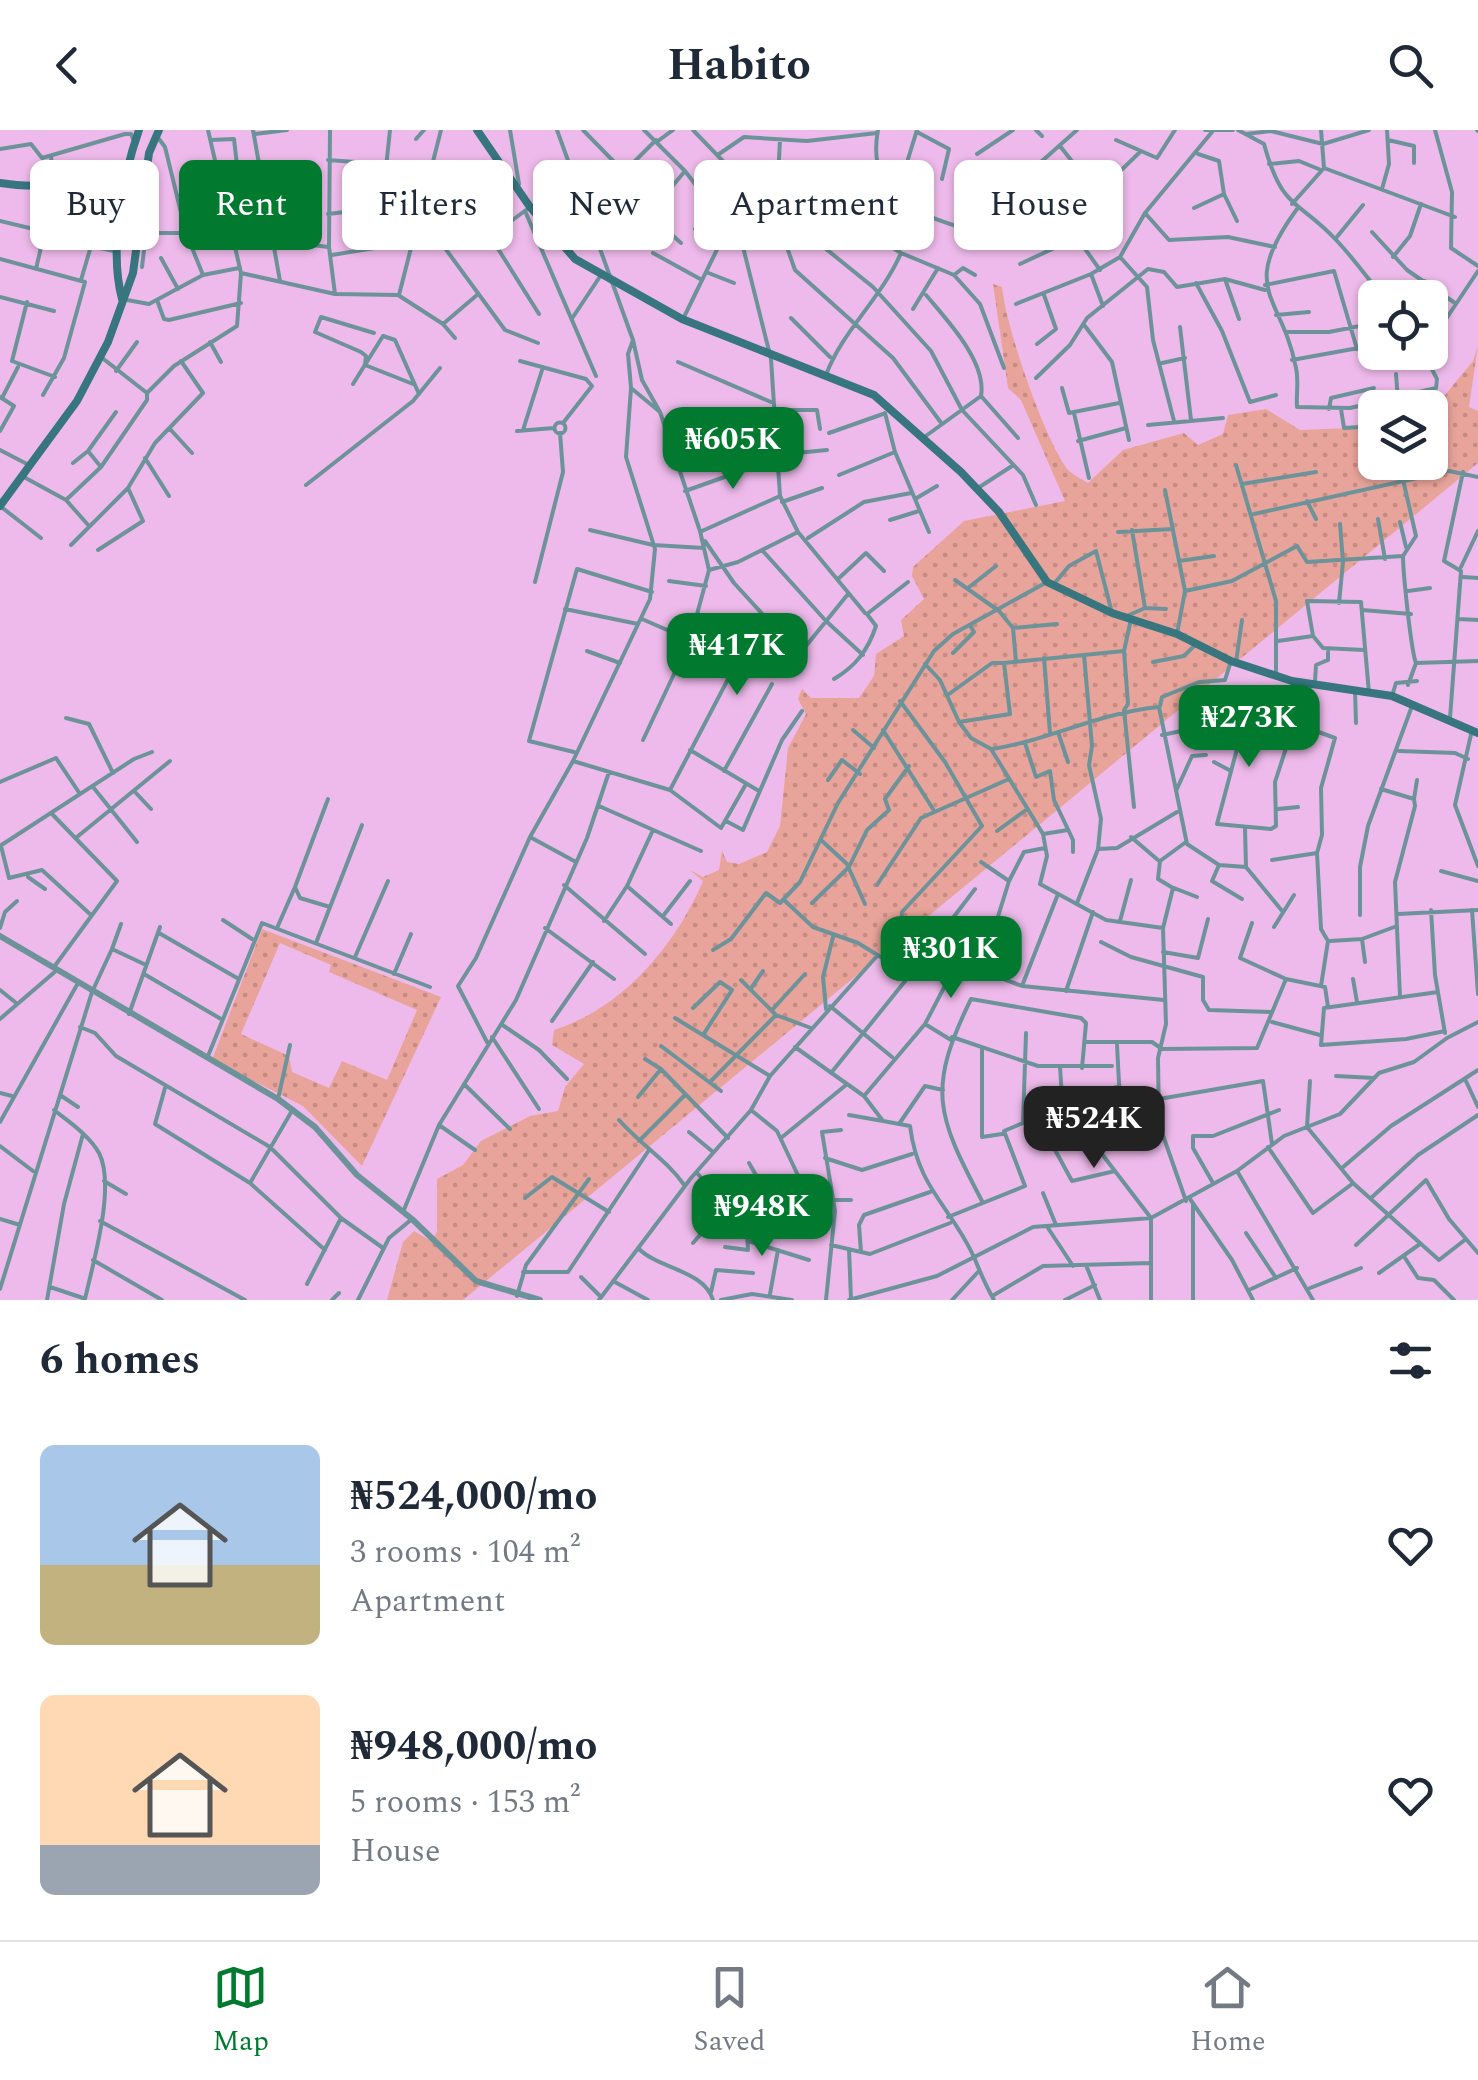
<!DOCTYPE html>
<html lang="en">
<head>
<meta charset="utf-8">
<style>
  :root { --surface:#fff; --page:#f2f2f3; --text:#1f2937; --muted:#747a83; --line:#e0e1e3; --accent:#017a30 }
  body { margin:0; font-family:Spectral,serif; background:var(--page); color:var(--text); height:100vh; display:flex; flex-direction:column; font-size:38px; white-space:nowrap }
  * { box-sizing:border-box; margin:0 }
  p { font-size:32px; color:var(--muted) }
  .icon { flex:none; width:55px; height:55px; fill:none; stroke:currentColor; stroke-width:2; stroke-linecap:round; stroke-linejoin:round }
  .map { position:relative; height:1170px; overflow:hidden }
  .side { display:flex; flex-direction:column; background:var(--surface); flex:1 }
  .side>* { flex:none }
  .top-card { position:absolute; left:30px; top:30px; width:1420px; height:90px; display:flex; gap:20px }
  .fabs { position:absolute; left:1358px; top:150px; display:grid; gap:20px }
  .fabs a { display:grid; place-items:center; width:90px; height:90px; border-radius:15px; background:var(--surface); box-shadow:0 2px 8px #0004; font-size:50px }
  .price { position:absolute; translate:-50% -85px; padding:0 22px; border-radius:20px; background:var(--accent); color:#fff; font-size:32px; line-height:65px; filter:drop-shadow(0 2px 5px #0008) }
  .price::after { content:''; position:absolute; left:50%; top:60px; width:30px; height:22px; margin-left:-15px; background:inherit; clip-path:polygon(0 0,100% 0,50% 100%) }
  .price.selected { background:#222; color:#fff }
  ul { padding:0; list-style:none }
  li { display:flex; align-items:center; gap:30px; height:250px; padding:0 40px }
  li span { display:grid; place-items:center; flex:none; width:280px; height:200px; border-radius:15px; color:#555 }
  li>.icon { margin-inline-start:auto }
  span .icon { width:120px; height:120px; fill:#fffc; stroke-width:1 }
  li b { font-size:42px }
  h2 { display:flex; justify-content:space-between; align-items:center; height:120px; padding:0 40px; font-size:42px }
  .tag { padding:0 35px; border-radius:15px; background:var(--surface); box-shadow:0 2px 8px #0004; font-size:35px; line-height:90px }
  .tag.selected { background:var(--accent); color:#fff }
  header { display:flex; justify-content:space-between; align-items:center; height:130px; padding:0 40px; background:var(--surface); font-size:45px; font-weight:700 }
  .menu { display:flex; justify-content:space-around; align-items:center; height:140px; border-top:2px solid var(--line); background:var(--surface); font-size:28px; color:var(--muted) }
  .menu a { display:grid; justify-items:center; gap:5px }
  .menu .selected { color:var(--accent) }
  .map>svg:first-child { display:block }
  .grass { fill:url(#grass-dots); fill-rule:evenodd }
  .lines { fill:none; stroke-linecap:round; stroke-linejoin:round }
  .minor { stroke:#6c9399; stroke-width:4 }
  .tertiary { stroke:#6c9399; stroke-width:6 }
  .secondary { stroke:#37767f; stroke-width:8 }
</style>
</head>
<body>
<header><svg class="icon" aria-label="back" viewBox="0 0 24 24"><path d="M15 5l-7 7 7 7"/></svg>Habito<svg class="icon" aria-label="search" viewBox="0 0 24 24"><circle cx="10" cy="10" r="6"/><path d="M15 15l6 6"/></svg></header>
<div class="map">
<svg width="1478" height="1170" viewBox="0 0 1478 1170">
  <defs>
    <pattern id="grass-dots" width="8" height="8" patternUnits="userSpaceOnUse" patternTransform="scale(2.5)"><rect width="8" height="8" fill="#e8a49a"/><path d="M2 2h.1M6 6h.1" fill="none" stroke="#c68c84" stroke-width="1.8" stroke-linecap="round"/></pattern>
  </defs>
  <rect width="100%" height="100%" fill="#eebaeb"/>
  <!-- grass -->
  <path class="grass" d="M993,154L1002,157C1006,197 1044,309 1068,340C1073,345 1082,349 1088,353L1123,320L1184,303L1198,315L1223,304L1228,285L1266,279L1300,300L1375,297V332H1430V283L1473,231L1478,216L1469,277L1478,281V333L463,1170H387L403,1112L414,1101L431,1111L437,1102V1049L463,1035L481,1011L530,986L558,981L565,957L584,934L552,915L554,900C623,878 675,816 703,751L690,740L703,747L719,740L722,721L727,732L739,734L767,722L780,696L788,618L806,584L798,569L802,559L811,568H859L874,546L876,524L904,506L901,490L924,469L912,446L913,437L964,391L1065,371L1021,270L1008,258Z
    M262,799L441,867L362,1036L303,976L212,930ZM280,813L331,835L329,842L417,880L387,950L342,931L329,958L292,942L289,926L241,904Z"/>
  <g class="lines">
    <!-- minor -->
    <path class="minor" d="M253,0L280,151
      M330,0L329,117L335,164
      M510,0L519,54
      M557,0L633,210L628,224L631,258L660,282
      M583,0L624,42L629,60
      M644,0L685,41L743,117L771,229L780,366L798,402L865,483
      M693,0L776,86L795,140L893,228L942,294
      M878,0C864,74 929,87 984,105
      M1036,0L1042,6
      M1205,0H1233
      M1238,0L1264,14C1283,83 1298,68 1338,112C1354,129 1368,149 1384,168
      M1435,0L1452,62L1451,118L1478,136
      M1477,0L1478,1
      M917,2L949,19L942,49
      M255,4L287,0
      M1246,4L1271,1L1323,14L1369,0
      M159,9L165,17L186,103L203,145
      M416,9L424,0
      M211,10L234,9L239,53
      M780,10L778,47L807,37
      M1116,10L1157,28L1175,0
      M1388,10L1414,16V33
      M658,11L673,0
      M1060,16L1097,63
      M0,19L31,14L42,28L125,4H131L134,11
      M719,24L744,7L807,11L877,3
      M977,24L1013,0
      M1198,24L1219,31L1224,64L1237,91
      M908,29L917,0
      M328,30L438,38L451,44L539,184
      M1269,34L1299,31L1321,40
      M1324,38L1455,87
      M261,40L291,41L295,78L270,85
      M624,42L656,10
      M1382,59L1389,34L1387,0
      M1046,64L1100,140
      M177,66L202,63
      M700,66L737,43
      M822,73L901,123L954,145L980,174L1004,238
      M1292,74L1324,38L1321,0
      M382,75L390,0
      M1194,78L1224,64
      M1297,79C1237,161 1282,164 1296,238C1299,251 1296,265 1297,277L1350,278L1436,258L1437,249L1423,222
      M52,81L117,88
      M525,81L596,246
      M1008,83L999,59L1042,31L1077,0
      M1145,83L1169,110L1228,107L1275,117
      M328,84L422,73
      M147,85L146,103H186
      M0,91L46,102
      M794,93L873,157L931,221L962,280L1023,345L1036,375
      M416,96L439,110L505,200L538,213
      M547,97L582,68
      M782,98L822,73V60L826,57L885,52
      M695,99L711,80
      M1372,102L1407,140L1455,173
      M45,106L114,121
      M491,106L526,80
      M1336,108L1363,75
      M877,109L887,90L889,59
      M274,110L328,117
      M439,110L453,88L470,75
      M681,113L649,84L685,41
      M1007,114L1081,79L1140,22
      M653,123L702,150
      M332,125L411,112
      M1120,127L1147,157L1153,210L1174,291
      M1393,127L1410,106L1421,74
      M161,128L178,159
      M0,129L85,152L64,228L43,265
      M1020,134L1078,107
      M142,137L146,103
      M36,139L55,56L51,27
      M706,142L734,153
      M241,143L335,164L398,165L443,194L455,208
      M1091,144L1103,176
      M954,145L963,138L975,145
      M1225,149L1239,189
      M81,150L91,116
      M1196,153L1222,201L1250,272L1276,265
      M1265,155L1334,141L1357,219
      M399,165L441,0
      M0,167L54,181
      M1410,168L1425,151
      M127,170L149,174L203,145L239,138
      M157,170L164,189L169,190L241,173
      M27,172L12,231L55,247
      M1016,174L1091,144L1120,127L1145,83L1212,2
      M913,179L938,138
      M1276,185L1309,182
      M573,187L601,145
      M684,187L728,97
      M791,188L830,227
      M443,194L477,165
      M1085,196L1112,232L1129,310
      M1180,197L1191,290
      M1286,202H1329L1375,193
      M374,203L321,187L315,202L361,222L366,226L365,235L413,254
      M633,210L642,250L660,282L700,401L709,440L690,510L643,610
      M210,212L221,232
      M1037,214L1056,199L1044,165
      M101,227L147,263
      M1292,230L1375,215
      M520,231L586,249L592,256L563,293
      M678,232L771,272
      M1162,233L1185,228
      M1432,238L1437,233L1442,195L1478,141
      M116,241L137,212
      M1396,244L1398,270
      M826,245C842,201 881,169 901,123
      M1036,248L1070,215L1087,188L1148,139L1164,142L1177,157L1225,149L1265,160
      M353,254L383,206L395,210L419,264
      M1062,258L1069,283L1119,273
      M981,266L1018,308
      M0,267L14,276L0,301
      M2,268L18,237
      M1329,279L1331,268L1374,258
      M1341,279L1344,298L1375,296
      M772,280H817L820,299
      M885,283L895,322L929,402
      M1074,283L1089,348
      M663,290L709,296
      M554.5 298a5.5 5.5 0 1 1 11 0a5.5 5.5 0 1 1-11 0Z
      M1148,295L1223,288
      M170,299L192,323
      M523,300L543,237
      M517,301L554,298
      M829,303L883,284
      M923,308L981,266C987,232 947,190 926,165
      M1078,311L1126,298
      M0,320L27,334
      M88,321L101,337
      M776,325L827,320
      M145,328L169,366
      M730,328L735,293L773,288
      M73,333L88,321L116,282
      M1236,335L1276,471V546
      M839,345L895,322
      M22,346L66,370L101,337L147,270V263L174,236L237,196L241,143L208,0
      M1242,354L1316,342
      M306,355L413,271L440,238
      M978,358L1012,336
      M1165,360L1185,461L1232,451L1297,416L1307,432L1403,426L1416,406L1404,354
      M685,361L753,337L776,336
      M915,369L937,356
      M66,370L89,396
      M1307,371L1316,389
      M782,372L822,358
      M0,376L41,408
      M1254,384L1449,341L1478,347
      M1378,389L1385,429
      M890,390L919,381
      M1400,392L1406,417
      M590,400L653,415L704,418
      M1132,400L1145,478
      M702,401L780,366
      M1118,402L1173,399
      M808,408L864,372L911,363
      M705,411L734,453L798,523
      M71,415L128,358L155,313L203,263L181,231
      M98,420L143,391L128,358
      M762,420L826,491L863,525
      M1403,426C1403,442 1411,521 1416,533
      M1179,431L1214,426
      M1461,437L1478,401
      M709,440L738,432L796,403
      M1463,447L1478,448
      M838,449L866,423L884,441
      M955,450L999,481L1013,498L1016,532
      M669,451L706,456
      M535,452L563,342L560,303
      M1053,455L1069,436L1096,421L1112,483
      M968,458L996,436
      M1408,461L1430,458
      M1339,473L1343,432L1340,394
      M565,479L638,494
      M1362,480L1411,484
      M1129,485L1145,478L1166,479
      M642,489L690,510
      M1131,489L1124,521L1128,574L1124,580L1134,677
      M1459,489L1478,490
      M1013,498L1057,494
      M1177,504L1185,461
      M1278,511L1313,506
      M1364,520L1323,518L1313,506L1307,471L1361,472L1369,563
      M587,521L620,533
      M953,523L974,502L971,497
      M1044,528L1050,603
      M737,529L744,526L768,543
      M1153,532L1184,526L1194,516
      M1236,532L1242,490
      M925,534L940,550L959,592L971,608L991,619L1043,704L1047,726L1040,754L1106,790L1163,798
      M789,537L848,464
      M834,549C856,536 868,520 876,496L867,484L908,452
      M1315,551L1316,535L1328,530V522
      M1408,555L1416,533L1478,531
      M1355,561L1356,593
      M949,564L992,533H1004
      M1392,566L1396,553L1417,551
      M900,571L945,632L982,696L902,782C896,830 959,815 987,822L1009,751L1024,722L1045,718
      M1160,576L1162,567L1199,552L1225,550L1231,531
      M66,588L89,594L113,643
      M1450,588L1461,441L1444,431L1463,342
      M959,592L1010,584L1004,533L1124,521
      M1294,593L1335,608L1321,658L1322,705L1317,723L1321,799L1328,811L1321,856
      M853,600L874,618
      M883,600L933,679
      M1472,600L1455,675L1478,736
      M1058,602L1068,632
      M1162,605L1220,593
      M1287,612L1249,597L1242,600L1217,694L1271,699L1276,696L1275,652L1306,557
      M1025,613L1036,647L1050,641L1054,670L1073,710V722
      M992,619C1050,610 1098,583 1159,577L1187,714L1219,735L1246,737
      M690,620L759,661
      M1399,621L1455,623L1468,629
      M574,622L529,611L577,439L652,462
      M573,631L670,660L721,698L746,654
      M1214,632L1231,641
      M724,641L772,554
      M828,650L842,630L860,644
      M0,652L56,628L80,664
      M93,657L137,712
      M1381,659L1414,669L1415,676L1395,752L1400,867
      M670,660L737,532L695,498
      M1176,661L1192,626L1206,625
      M135,662L151,679
      M328,669L295,757L300,768L330,777
      M1414,669L1417,650
      M599,676L701,721
      M1278,679L1298,677
      M53,685L117,751L54,837
      M726,691L743,700L782,610L802,581
      M1245,698L1246,737L1283,782
      M997,701L1026,680
      M1043,704L1068,700
      M77,707L170,631
      M530,707L576,732
      M1131,707L1158,730
      M821,710L847,734L865,774
      M0,716L134,629L152,622
      M1,716L9,748L42,740L91,785
      M1098,719L1117,718L1177,682
      M1272,730L1317,723
      M981,732L1009,751
      M1219,735L1212,751L1242,769
      M1441,741L1478,751
      M28,747L45,759
      M564,755L645,824
      M877,755L921,688L1009,649
      M627,756L671,794
      M1174,758L1197,767
      M784,770L813,797L858,813L910,845L831,943
      M812,773L849,737L867,700L889,680L885,669L909,636
      M1077,773L1098,719L1101,689L1089,635L1092,616L1084,525
      M1431,780L1435,845L1445,903
      M1472,780L1478,864
      M1398,784L1478,780
      M1360,785V737L1368,696L1412,576
      M663,786L690,751
      M223,790L252,809
      M604,791L627,756L653,700
      M1120,791L1131,750
      M1252,793L1240,828L1286,849L1325,857L1328,877
      M1274,797L1294,765
      M0,798L5,782L17,771
      M277,798L295,757
      M545,798L614,849
      M159,803L237,848
      M1362,809L1365,832
      M1330,811L1362,809L1397,796
      M1101,812L1131,827L1203,847V870L1209,880L1271,882
      M316,813L362,695
      M930,818L975,759
      M112,819L121,794
      M713,820L731,809L766,763L780,773L800,752L838,673L934,521L953,504L1047,452
      M987,822L982,841L1022,856L1164,870
      M1163,822L1198,828L1208,789
      M355,827L388,751
      M144,844L221,889
      M394,844L411,804
      M1353,849L1357,872
      M741,850L776,885L811,898
      M1022,856L1058,764
      M752,857L763,841
      M0,860L15,872
      M1066,861L1093,782
      M1438,862L1324,878L1321,915L1406,909L1445,901
      M830,876L892,927
      M693,878L720,852L732,860L703,905
      M826,879L823,847L833,807
      M772,880L805,844
      M129,884L160,797
      M675,888L770,946
      M0,889L57,840
      M552,891L593,832
      M1272,892L1320,905
      M501,894L539,920L567,949
      M925,894L951,910
      M80,897L95,903L116,926L270,1017L341,1088L383,1118
      M492,907L539,979
      M952,907L1038,936H1112
      M487,912L458,856L476,828L530,707L573,631L650,469L655,419L626,327L631,258
      M1085,912H1152L1162,919L1257,918L1286,849
      M1117,915L1121,991L1095,1015L1151,1088V1170
      M661,916L721,961
      M795,917L864,966L883,991L910,996C918,1059 950,1075 974,1127C980,1142 986,1156 994,1170
      M982,917V1007L1002,1004
      M208,926L262,793L430,857
      M645,929L661,939L728,1008
      M1060,937L1063,982
      M1336,946L1374,948
      M1465,949L1478,977
      M1310,951L1307,997L1353,1053L1439,1130L1466,1109
      M710,952L776,885
      M464,954L510,999
      M165,958L155,994L250,1053L325,1120
      M0,963L12,966
      M60,965L78,977
      M864,966L925,894L948,850
      M638,967L661,939
      M278,969L290,915
      M1159,969L1263,951L1272,1014
      M54,980C69,992 89,1005 99,1023C116,1056 93,1133 85,1169
      M751,980L777,1001L803,1056L792,1069L807,1101
      M849,985L883,991
      M1121,986L1131,990L1146,1017
      M619,990C641,1015 666,1029 685,1056
      M0,992L78,853
      M1023,993L1026,903
      M899,994L925,956L943,960
      M439,995L475,1020
      M689,1002L713,1022
      M781,1008L846,955
      M1049,1009L1072,1051L1115,1041
      M639,1011L685,965
      M0,1016L33,1041
      M1268,1017L1313,1083L1352,1054
      M1078,1019L1095,1015
      M825,1028L862,1040L912,1024
      M1342,1038L1391,996L1478,940
      M1237,1041L1313,1170
      M697,1043L726,1075
      M104,1051L126,1064
      M760,1052L769,1071
      M250,1053L293,979
      M1213,1053L1193,1018V1006H1213L1279,980
      M930,1062L864,1085L859,1095L861,1122L870,1124L950,1093
      M1043,1063L1056,1095
      M525,1068L552,1047L609,1082
      M1371,1068L1418,1025L1478,985
      M1190,1069L1232,1130L1253,1170
      M835,1070H851
      M982,1071C936,984 927,959 971,869L1081,888L1086,893L1082,938
      M1186,1071L1159,994L1158,928L1166,894L1163,798L1173,758L1158,749L1160,731L1186,712
      M1193,1074V1170
      M403,1082L439,995L516,870L587,708L609,642
      M948,1087L1025,1056L1004,1001L1023,993H1038L1116,957
      M0,1089L20,1095
      M100,1091L245,1170
      M1048,1098L1073,1136
      M1246,1103L1276,1148
      M748,1111L809,1130
      M693,1113L726,1075L760,1052L749,1033
      M831,1115L861,1122
      M1356,1115L1426,1050L1449,1089L1478,1123
      M725,1117L748,1120L746,1088
      M638,1118C658,1139 704,1140 713,1170
      M849,1119L851,1169
      M1405,1128L1418,1148L1434,1150L1454,1170
      M93,1130L162,1170
      M1086,1135L1100,1170
      M523,1142H568L649,1020
      M1379,1143L1420,1114
      M581,1147L601,1167
      M613,1151L648,1170
      M307,1154L341,1088
      M50,1157L83,1168
      M1310,1158L1361,1138
      M0,1159L92,862L112,819L146,835
      M1251,1159L1297,1138
      M711,1162L716,1140L753,1143
      M770,1164L778,1120
      M994,1165L1043,1136L1151,1133
      M517,1166L526,1135L589,1049
      M47,1170L64,1074L83,1004
      M332,1170L339,1163
      M358,1170L389,1108L412,1089
      M599,1170L691,1048L751,980L770,946L877,826
      M721,1170L752,1164L792,1170
      M826,1170L835,1081L822,1002L841,1000
      M849,1170L937,1146L1033,1097L1151,1088L1237,1041L1284,1006L1340,984L1379,943L1414,932L1447,908L1478,892
      M952,1170L978,1142
      M1065,1170L1095,1155"/>
    <!-- tertiary -->
    <path class="tertiary" d="M0,806L278,969L315,997L357,1045L412,1089L476,1151L540,1170"/>
    <!-- secondary -->
    <path class="secondary" d="M477,0L530,77L575,129L682,189L874,265L961,342L999,382L1047,452L1112,483L1177,504L1231,531L1292,551L1392,566L1478,603
      M0,53C49,61 96,48 145,58
      M122,169C109,120 122,48 139,0
      M0,376L77,271L108,212L133,143L149,23L159,0"/>
  </g>
</svg>
<div class="fabs">
<a><svg class="icon" aria-label="locate" viewBox="0 0 24 24"><circle cx="12" cy="12" r="6"/><path d="M12 2v4M12 18v4M2 12h4M18 12h4"/></svg></a>
<a><svg class="icon" aria-label="layers" viewBox="0 0 24 24"><path d="M12 4l9 5-9 5-9-5zM3 14l9 5 9-5"/></svg></a>
</div>
<b class="price" style="left:733px;top:362px">₦605K</b>
<b class="price" style="left:737px;top:568px">₦417K</b>
<b class="price" style="left:1249px;top:640px">₦273K</b>
<b class="price" style="left:951px;top:871px">₦301K</b>
<b class="price selected" style="left:1094px;top:1041px">₦524K</b>
<b class="price" style="left:762px;top:1129px">₦948K</b>
<div class="top-card">
<a class="tag">Buy</a>
<a class="tag selected">Rent</a>
<a class="tag">Filters</a>
<a class="tag">New</a>
<a class="tag">Apartment</a>
<a class="tag">House</a>
</div>
</div>
<section class="side">
<h2>6 homes<svg class="icon" aria-label="filters" viewBox="0 0 24 24"><path d="M4 7h16M4 17h16"/><circle cx="9" cy="7" r="2"/><circle cx="15" cy="17" r="2"/></svg></h2>
<ul>
<li><span style="background:linear-gradient(#a9c7e8 60%,#c2b280 0)"><svg class="icon" aria-label="home" viewBox="0 0 24 24"><path d="M3 11l9-7 9 7M6 9v11h12V9"/></svg></span><div><b>₦524,000/mo</b><p>3 rooms · 104 m²</p><p>Apartment</p></div><svg class="icon" aria-label="heart" viewBox="0 0 24 24"><path d="M12 20l-8-8c-3-5 5-10 8-4 3-6 11-1 8 4z"/></svg></li>
<li><span style="background:linear-gradient(#ffd9b3 75%,#9aa5b1 0)"><svg class="icon" aria-label="home" viewBox="0 0 24 24"><path d="M3 11l9-7 9 7M6 9v11h12V9"/></svg></span><div><b>₦948,000/mo</b><p>5 rooms · 153 m²</p><p>House</p></div><svg class="icon" aria-label="heart" viewBox="0 0 24 24"><path d="M12 20l-8-8c-3-5 5-10 8-4 3-6 11-1 8 4z"/></svg></li>
</ul>
</section>
<nav class="menu">
<a class="selected"><svg class="icon" aria-label="map" viewBox="0 0 24 24"><path d="M3 6l6-2 6 2 6-2v14l-6 2-6-2-6 2zM9 4v14M15 6v14"/></svg>Map</a>
<a><svg class="icon" aria-label="saved" viewBox="0 0 24 24"><path d="M7 4h10v16l-5-4-5 4z"/></svg>Saved</a>
<a><svg class="icon" aria-label="home" viewBox="0 0 24 24"><path d="M3 11l9-7 9 7M6 9v11h12V9"/></svg>Home</a>
</nav>
</body>
</html>
